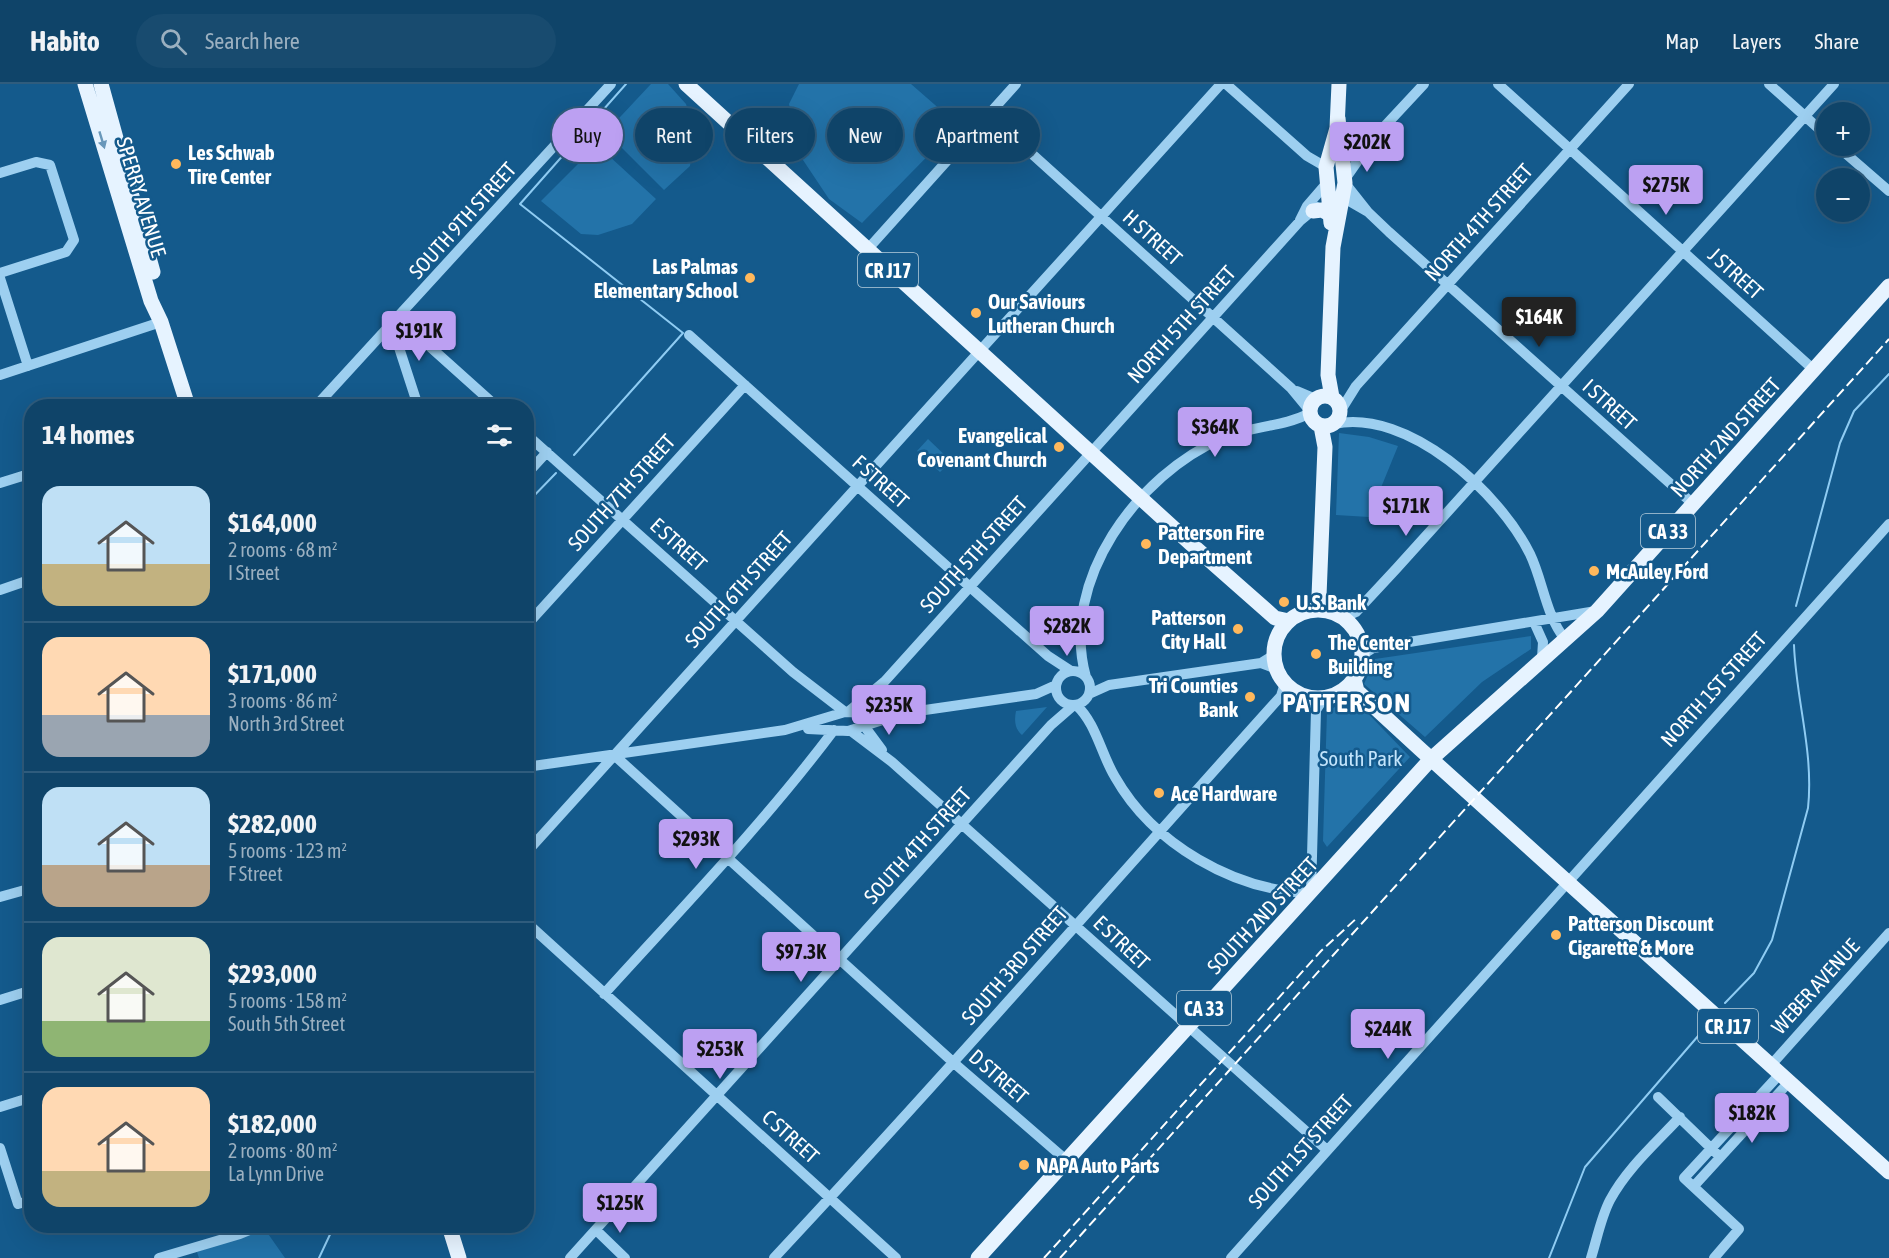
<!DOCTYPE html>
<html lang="en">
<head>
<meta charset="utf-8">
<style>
  :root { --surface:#0f4469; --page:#184b6f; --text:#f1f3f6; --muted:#9bb0c0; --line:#2f5c7d; --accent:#bca0f2 }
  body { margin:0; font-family:"Asap Condensed",sans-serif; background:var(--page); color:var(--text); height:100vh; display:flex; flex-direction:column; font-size:22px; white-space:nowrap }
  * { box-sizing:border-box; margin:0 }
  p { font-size:20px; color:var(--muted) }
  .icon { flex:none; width:33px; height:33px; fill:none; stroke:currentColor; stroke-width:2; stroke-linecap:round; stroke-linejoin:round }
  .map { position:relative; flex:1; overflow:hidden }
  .details { position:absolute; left:24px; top:315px; width:510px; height:834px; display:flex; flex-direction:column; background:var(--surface); border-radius:24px; box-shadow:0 6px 24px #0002,0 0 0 2px var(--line) }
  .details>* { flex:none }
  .guide { position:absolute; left:552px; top:24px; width:570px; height:54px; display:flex; gap:12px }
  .fabs { position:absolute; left:1816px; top:18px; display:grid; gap:12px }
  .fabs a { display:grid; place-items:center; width:54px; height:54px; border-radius:50%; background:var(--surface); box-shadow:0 6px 24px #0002,0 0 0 2px var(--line); font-size:30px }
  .price { position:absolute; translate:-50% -51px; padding:0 14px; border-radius:6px; background:var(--accent); color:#111; font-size:20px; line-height:39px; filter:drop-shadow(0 2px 3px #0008) }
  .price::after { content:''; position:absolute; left:50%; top:36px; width:18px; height:14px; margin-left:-9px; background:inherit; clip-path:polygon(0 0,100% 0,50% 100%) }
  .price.selected { background:#222; color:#fff }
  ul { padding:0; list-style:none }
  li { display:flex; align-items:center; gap:18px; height:150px; padding:0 18px }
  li+li { border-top:2px solid var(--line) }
  li span { display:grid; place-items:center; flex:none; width:168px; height:120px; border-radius:18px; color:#555 }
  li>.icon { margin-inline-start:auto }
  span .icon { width:72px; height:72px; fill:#fffc; stroke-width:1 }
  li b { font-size:26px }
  h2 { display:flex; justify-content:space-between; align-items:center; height:72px; padding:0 18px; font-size:26px }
  .pill { padding:0 21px; border-radius:27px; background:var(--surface); box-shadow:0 6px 24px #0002,0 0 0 2px var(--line); font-size:21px; line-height:54px }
  .pill.selected { background:var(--accent); color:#111 }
  header { display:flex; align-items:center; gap:36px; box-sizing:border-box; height:84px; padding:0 30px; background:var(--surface); border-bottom:2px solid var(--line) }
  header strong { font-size:28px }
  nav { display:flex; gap:33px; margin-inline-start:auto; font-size:21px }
  .search { width:420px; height:54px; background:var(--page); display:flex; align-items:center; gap:15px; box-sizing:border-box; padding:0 21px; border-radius:33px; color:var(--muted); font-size:22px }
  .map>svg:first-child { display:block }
  .green { fill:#2373a9 }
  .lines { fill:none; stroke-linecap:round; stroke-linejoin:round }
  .stream { stroke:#8fccf3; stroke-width:2 }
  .minor { stroke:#9dcff0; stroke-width:10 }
  .major { stroke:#e6f3ff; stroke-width:15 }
  .rail { stroke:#fff; stroke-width:2; stroke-dasharray:10 4.5; stroke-linecap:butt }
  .oneway { fill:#6897ba }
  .poi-dot { fill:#ffb85c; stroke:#145a8c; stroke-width:2 }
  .labels { text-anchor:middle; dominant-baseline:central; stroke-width:5; stroke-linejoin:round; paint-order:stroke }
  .shield { fill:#145a8c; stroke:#b8cedc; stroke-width:1.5 }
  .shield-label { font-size:20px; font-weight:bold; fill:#fff }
  .poi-label { font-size:21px; font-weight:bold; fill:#fff; stroke:#145a8c; text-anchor:start }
  .street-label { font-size:21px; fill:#fff; stroke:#145a8c }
  .park-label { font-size:21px; fill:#c3e5fc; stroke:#145a8c }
  .district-label { font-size:27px; font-weight:bold; letter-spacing:1.5px; fill:#fff; stroke:#145a8c }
</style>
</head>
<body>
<header>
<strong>Habito</strong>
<div class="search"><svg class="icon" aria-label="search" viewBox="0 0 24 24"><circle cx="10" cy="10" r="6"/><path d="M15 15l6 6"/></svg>Search here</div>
<nav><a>Map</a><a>Layers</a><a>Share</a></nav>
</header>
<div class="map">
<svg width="1889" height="1174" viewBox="0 0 1889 1174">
  <rect width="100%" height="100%" fill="#145a8c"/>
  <!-- green -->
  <path class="green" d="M651,0H668L686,20L695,49L690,82L664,106L606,48Z
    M799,0H911L958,41L862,139L829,115L801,73L789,20Z
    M597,61L656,115L632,140L598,151L581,150L541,117Z
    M1339,349L1369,353L1398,362L1369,433L1336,431Z
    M928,355L951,377L940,388L917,367Z
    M1531,552V565L1482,598L1425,653L1364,600L1375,575Z
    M1353,614L1410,673L1327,763L1323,757L1327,627Z
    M1047,623L1022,651C1015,645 1014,637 1016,627Z
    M264,1144L285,1174H199L197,1168Z"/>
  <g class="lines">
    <!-- stream -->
    <path class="stream" d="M574,371L683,249L520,120L626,0
      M526,420L556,389
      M1796,522L1840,359L1854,327L1889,290
      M1725,919L1754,889L1772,856L1808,724C1814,668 1796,616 1794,561
      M319,1174L334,1142
      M1549,1174L1585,1083L1705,944"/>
    <!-- minor -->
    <path class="minor" d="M1226,0L1307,72L1326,83
      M1498,0L1814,286
      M1769,0L1827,52
      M989,31L1291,304L1310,327
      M1837,62L1889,107
      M1357,72L1424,0
      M0,89L36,78L50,81L74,156L66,168L0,189
      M1345,95L1364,68
      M1345,99L1368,128L1389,148L1692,419
      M1342,113L1368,128
      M1300,136L1307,122L1326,100
      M867,166L1016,0
      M0,194L28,282
      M399,235L496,322
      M392,242L418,322
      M689,251L970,503L1048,572L1071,587
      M0,291L161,238
      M1297,307L1316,315
      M316,322L611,0
      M1341,326L1356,302L1629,0
      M1334,340C1408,324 1500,409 1530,470C1543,497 1546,532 1565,555
      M526,350L793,588L845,628
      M526,391L547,368
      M0,399L32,389
      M0,506L32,495
      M1343,534L1356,528L1396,485L1834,0
      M1534,538L1543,558L1542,574
      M526,542L745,301
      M1362,571L1373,564L1596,527
      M1261,579L1277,585
      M1056 604a17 17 0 1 1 34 0a17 17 0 1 1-34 0Z
      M1086,593C1059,497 1138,390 1223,354C1250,342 1284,343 1310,329
      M1089,610L1109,601L1261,579L1274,571
      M1281,612L1295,607
      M1076,621C1096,639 1101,670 1115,693C1153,760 1234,807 1311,809L1316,626L1307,613
      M1316,626L1324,614
      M849,627L885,597L1300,137L1317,123
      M864,630L881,605
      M865,643L882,666
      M808,645L848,647L889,634
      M851,647L892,678L1327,1066
      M614,671L954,979L1066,1076
      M526,683L785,646L845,628L897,630L1036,610L1056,601
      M526,769L1221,0
      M0,813L32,804
      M526,838L896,1174
      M604,910C682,824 764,739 834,646
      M0,916L32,906
      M1771,981L1889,849
      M1658,1013L1716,1069
      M0,1023L32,1013
      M0,1064L18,1120L32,1116
      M1694,1102L1789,998
      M596,1146L625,1174
      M159,1174L240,1150L259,1142
      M570,1174L1051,641L1074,621
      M774,1174C946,990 1112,800 1281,612L1285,599
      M1231,1174L1889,440
      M1591,1174C1597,1155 1601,1133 1610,1116C1627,1084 1656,1059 1680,1033
      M1714,1174L1739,1145L1684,1094L1780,990"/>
    <!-- major -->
    <path class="major" d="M85,0L151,217L161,238L188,322
      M101,0L153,188
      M686,0L1190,459L1275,534L1289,537
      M1340,67L1349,70L1361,68
      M1313,127L1322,126L1331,131
      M1331,139L1326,83L1337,44L1339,0
      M1310 327a15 15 0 1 1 30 0a15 15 0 1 1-30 0Z
      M1332,313L1328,291L1333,163L1345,99L1338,34
      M1321,342L1325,363L1319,512L1324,526
      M1274 570a44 44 0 1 1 88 0a44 44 0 1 1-88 0Z
      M1354,595L1357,607L1420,665L1889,1088
      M449,1142L459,1174
      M978,1174L1431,675L1597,527L1889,202"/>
    <!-- rail -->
    <path class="rail" d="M1044,1174L1321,867L1358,833
      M1060,1174L1889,255"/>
  </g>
  <!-- one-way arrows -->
  <defs><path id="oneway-solid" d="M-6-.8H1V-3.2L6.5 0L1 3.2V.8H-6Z" transform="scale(1.5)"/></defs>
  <use class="oneway" href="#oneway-solid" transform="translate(102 56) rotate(73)"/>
  <!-- markers -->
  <g class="poi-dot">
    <circle cx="176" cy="80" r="6"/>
    <circle cx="750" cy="194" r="6"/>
    <circle cx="976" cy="229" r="6"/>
    <circle cx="1059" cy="363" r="6"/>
    <circle cx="1146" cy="460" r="6"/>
    <circle cx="1594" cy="487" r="6"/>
    <circle cx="1284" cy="518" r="6"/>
    <circle cx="1238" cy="545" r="6"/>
    <circle cx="1316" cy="570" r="6"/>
    <circle cx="1250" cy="613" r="6"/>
    <circle cx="1159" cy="709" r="6"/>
    <circle cx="1556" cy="851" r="6"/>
    <circle cx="1024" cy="1081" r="6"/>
  </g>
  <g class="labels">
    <!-- shield labels -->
    <g class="shield">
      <rect x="858" y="169" width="60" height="34" rx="4.5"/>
      <rect x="1641" y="430" width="54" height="34" rx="4.5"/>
      <rect x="1177" y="907" width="54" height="34" rx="4.5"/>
      <rect x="1698" y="925" width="60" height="34" rx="4.5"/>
    </g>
    <g class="shield-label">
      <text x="888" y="186">CR J17</text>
      <text x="1668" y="447">CA 33</text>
      <text x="1204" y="924">CA 33</text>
      <text x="1728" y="942">CR J17</text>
    </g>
    <!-- poi labels -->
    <g class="poi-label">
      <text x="188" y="68">Les Schwab<tspan x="188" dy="24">Tire Center</tspan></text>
      <text x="738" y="182" text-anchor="end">Las Palmas<tspan x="738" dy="24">Elementary School</tspan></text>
      <text x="988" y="217">Our Saviours<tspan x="988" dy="24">Lutheran Church</tspan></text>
      <text x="1047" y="351" text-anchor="end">Evangelical<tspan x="1047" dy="24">Covenant Church</tspan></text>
      <text x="1158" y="448">Patterson Fire<tspan x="1158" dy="24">Department</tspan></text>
      <text x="1606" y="487">McAuley Ford</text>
      <text x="1296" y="518">U.S. Bank</text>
      <text x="1226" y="533" text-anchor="end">Patterson<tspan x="1226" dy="24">City Hall</tspan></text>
      <text x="1328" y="558">The Center<tspan x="1328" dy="24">Building</tspan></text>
      <text x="1238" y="601" text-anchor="end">Tri Counties<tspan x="1238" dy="24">Bank</tspan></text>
      <text x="1171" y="709">Ace Hardware</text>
      <text x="1568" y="839">Patterson Discount<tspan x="1568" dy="24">Cigarette &amp; More</tspan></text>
      <text x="1036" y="1081">NAPA Auto Parts</text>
    </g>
    <!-- street labels -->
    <g class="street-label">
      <text transform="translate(142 113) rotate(73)">SPERRY AVENUE</text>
      <text transform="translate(462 136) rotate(-48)">SOUTH 9TH STREET</text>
      <text transform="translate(1478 138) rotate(-48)">NORTH 4TH STREET</text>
      <text transform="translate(1153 153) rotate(42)">H STREET</text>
      <text transform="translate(1736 189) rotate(42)">J STREET</text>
      <text transform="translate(1181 240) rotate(-48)">NORTH 5TH STREET</text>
      <text transform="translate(1610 320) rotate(42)">I STREET</text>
      <text transform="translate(1725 353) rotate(-48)">NORTH 2ND STREET</text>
      <text transform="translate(881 397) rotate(42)">F STREET</text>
      <text transform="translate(621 408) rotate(-48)">SOUTH 7TH STREET</text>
      <text transform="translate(679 460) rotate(42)">E STREET</text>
      <text transform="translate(973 470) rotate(-48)">SOUTH 5TH STREET</text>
      <text transform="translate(738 505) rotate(-48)">SOUTH 6TH STREET</text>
      <text transform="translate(1713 605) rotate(-48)">NORTH 1ST STREET</text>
      <text transform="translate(917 761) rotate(-48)">SOUTH 4TH STREET</text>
      <text transform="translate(1262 831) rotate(-47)">SOUTH 2ND STREET</text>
      <text transform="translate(1122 858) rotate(43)">E STREET</text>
      <text transform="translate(1014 881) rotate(-49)">SOUTH 3RD STREET</text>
      <text transform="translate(1815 902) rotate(-48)">WEBER AVENUE</text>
      <text transform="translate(999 992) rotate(41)">D STREET</text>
      <text transform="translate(791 1052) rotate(42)">C STREET</text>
      <text transform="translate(1300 1067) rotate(-48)">SOUTH 1ST STREET</text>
    </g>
    <!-- park labels -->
    <g class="park-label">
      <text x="1361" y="674">South Park</text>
    </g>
    <!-- district labels -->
    <g class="district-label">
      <text x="1347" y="618">PATTERSON</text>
    </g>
  </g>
</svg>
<div class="fabs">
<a>+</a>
<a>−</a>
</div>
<b class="price" style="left:1367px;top:89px">$202K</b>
<b class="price" style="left:1666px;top:132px">$275K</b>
<b class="price selected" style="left:1539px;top:264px">$164K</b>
<b class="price" style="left:419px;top:278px">$191K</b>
<b class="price" style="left:1215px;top:374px">$364K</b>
<b class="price" style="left:1406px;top:453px">$171K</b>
<b class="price" style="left:1067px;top:573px">$282K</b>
<b class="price" style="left:889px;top:652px">$235K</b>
<b class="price" style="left:696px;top:786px">$293K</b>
<b class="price" style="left:801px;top:899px">$97.3K</b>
<b class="price" style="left:1388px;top:976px">$244K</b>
<b class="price" style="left:720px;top:996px">$253K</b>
<b class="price" style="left:1752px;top:1060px">$182K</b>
<b class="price" style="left:620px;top:1150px">$125K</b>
<div class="guide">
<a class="pill selected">Buy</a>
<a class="pill">Rent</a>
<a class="pill">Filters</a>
<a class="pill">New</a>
<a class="pill">Apartment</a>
</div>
<section class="details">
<h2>14 homes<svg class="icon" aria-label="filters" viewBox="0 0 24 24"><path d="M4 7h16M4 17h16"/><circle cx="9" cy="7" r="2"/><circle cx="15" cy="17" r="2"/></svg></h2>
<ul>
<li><span style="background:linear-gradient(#bfe0f5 65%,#c2b280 0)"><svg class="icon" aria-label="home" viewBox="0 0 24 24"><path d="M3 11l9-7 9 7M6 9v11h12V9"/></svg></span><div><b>$164,000</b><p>2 rooms · 68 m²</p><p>I Street</p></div></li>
<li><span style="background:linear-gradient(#ffd9b3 65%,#9aa5b1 0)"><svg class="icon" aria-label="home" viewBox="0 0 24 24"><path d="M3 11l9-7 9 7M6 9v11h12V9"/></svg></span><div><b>$171,000</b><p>3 rooms · 86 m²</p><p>North 3rd Street</p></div></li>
<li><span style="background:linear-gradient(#bfe0f5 65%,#b9a48a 0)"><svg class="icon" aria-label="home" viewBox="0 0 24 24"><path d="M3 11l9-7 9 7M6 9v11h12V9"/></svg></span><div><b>$282,000</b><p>5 rooms · 123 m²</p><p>F Street</p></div></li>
<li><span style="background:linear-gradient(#dfe7d0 70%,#8fb573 0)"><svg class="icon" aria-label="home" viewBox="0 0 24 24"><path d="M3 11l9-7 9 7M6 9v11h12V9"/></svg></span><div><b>$293,000</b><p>5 rooms · 158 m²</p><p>South 5th Street</p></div></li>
<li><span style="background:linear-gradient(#ffd9b3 70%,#c2b280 0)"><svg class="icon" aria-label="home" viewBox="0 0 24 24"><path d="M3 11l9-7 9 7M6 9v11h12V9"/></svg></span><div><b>$182,000</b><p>2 rooms · 80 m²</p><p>La Lynn Drive</p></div></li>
</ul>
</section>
</div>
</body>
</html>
